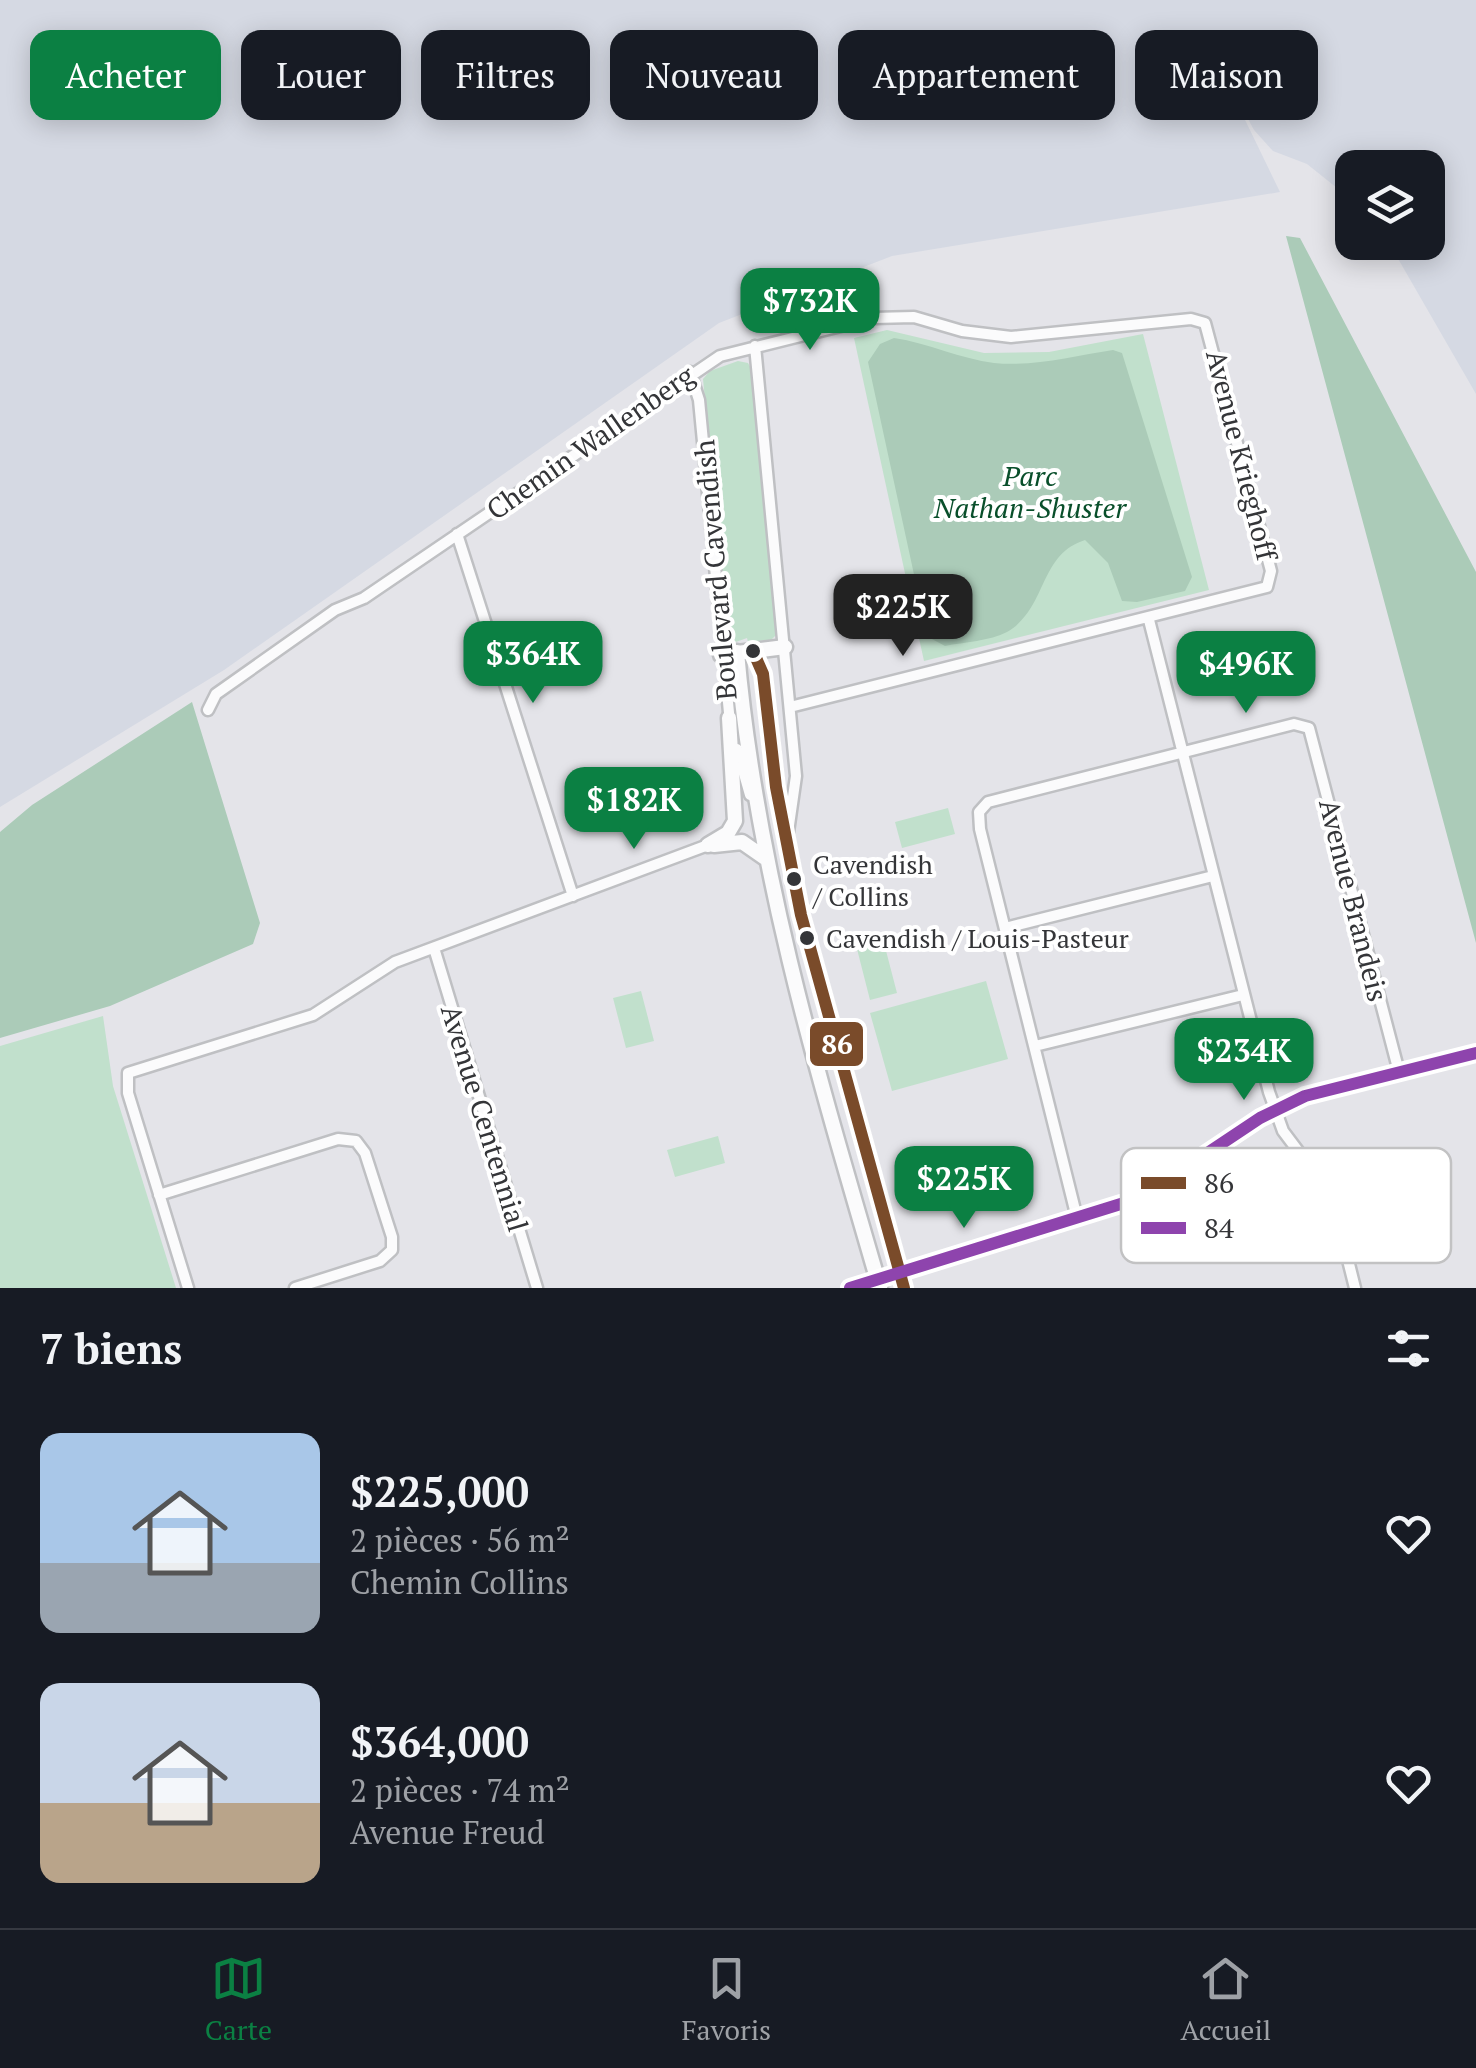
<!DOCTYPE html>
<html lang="fr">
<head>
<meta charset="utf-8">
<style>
  :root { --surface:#171b24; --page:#242831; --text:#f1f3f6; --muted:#9ea1a6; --line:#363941; --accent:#0b8043 }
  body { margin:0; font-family:"PT Serif",serif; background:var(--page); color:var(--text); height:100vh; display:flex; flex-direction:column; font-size:38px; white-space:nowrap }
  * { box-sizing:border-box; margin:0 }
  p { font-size:32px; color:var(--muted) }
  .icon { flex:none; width:55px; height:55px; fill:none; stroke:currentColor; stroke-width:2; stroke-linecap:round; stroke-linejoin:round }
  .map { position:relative; height:1288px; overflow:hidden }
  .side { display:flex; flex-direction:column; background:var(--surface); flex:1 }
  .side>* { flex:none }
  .banner { position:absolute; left:30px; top:30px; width:1418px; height:90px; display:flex; gap:20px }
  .controls { position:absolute; left:1335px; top:150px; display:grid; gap:20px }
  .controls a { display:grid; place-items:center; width:110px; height:110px; border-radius:20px; background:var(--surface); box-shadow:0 5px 25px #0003; font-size:50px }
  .price { position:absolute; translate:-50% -85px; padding:0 22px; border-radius:20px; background:var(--accent); color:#fff; font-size:32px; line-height:65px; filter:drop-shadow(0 2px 5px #0008) }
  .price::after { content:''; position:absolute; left:50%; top:60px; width:30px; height:22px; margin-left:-15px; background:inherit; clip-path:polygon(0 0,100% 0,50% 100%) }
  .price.active { background:#222; color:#fff }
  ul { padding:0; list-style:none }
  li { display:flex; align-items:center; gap:30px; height:250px; padding:0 40px }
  li span { display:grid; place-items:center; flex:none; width:280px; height:200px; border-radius:20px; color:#555 }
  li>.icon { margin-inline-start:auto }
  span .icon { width:120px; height:120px; fill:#fffc; stroke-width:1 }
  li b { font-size:42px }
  h2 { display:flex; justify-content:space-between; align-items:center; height:120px; padding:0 40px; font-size:42px }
  .chip { padding:0 35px; border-radius:20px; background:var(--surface); box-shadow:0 5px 25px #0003; font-size:35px; line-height:90px }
  .chip.active { background:var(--accent); color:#fff }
  .dock { display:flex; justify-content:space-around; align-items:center; height:140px; border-top:2px solid var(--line); background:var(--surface); font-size:28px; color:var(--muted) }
  .dock a { display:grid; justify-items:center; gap:5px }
  .dock .active { color:var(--accent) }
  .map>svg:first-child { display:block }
  .built { fill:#d5d9e3 }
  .green { fill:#c1e0cc }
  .forest { fill:#abcbb8 }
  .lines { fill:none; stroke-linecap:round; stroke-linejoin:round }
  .minor-casing { stroke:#bfc0c3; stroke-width:15 }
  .tertiary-casing { stroke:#bfc0c3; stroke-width:16 }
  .secondary-casing { stroke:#bfc0c3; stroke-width:19 }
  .minor { stroke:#fbfbfc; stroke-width:10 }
  .tertiary { stroke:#fbfbfc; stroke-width:11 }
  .secondary { stroke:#fbfbfc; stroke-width:14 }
  .bus-1-casing { stroke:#fff; stroke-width:20 }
  .bus-2-casing { stroke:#fff; stroke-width:20 }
  .bus-1 { stroke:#7a4b2a; stroke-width:12 }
  .bus-2 { stroke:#8e44ad; stroke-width:12 }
  .bus-dot { fill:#343538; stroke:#fff; stroke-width:4 }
  .labels { text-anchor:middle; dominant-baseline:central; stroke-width:8; stroke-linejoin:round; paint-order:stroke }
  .bus-label { font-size:26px; fill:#343538; stroke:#fff; text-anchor:start }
  .street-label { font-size:28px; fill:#343538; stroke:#fff }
  .park-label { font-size:28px; font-style:italic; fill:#094f2b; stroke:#fff }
  .key { fill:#fff; stroke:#c2c2c3; stroke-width:2.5 }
  .key-label { font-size:28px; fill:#343538 }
  .line-badge { stroke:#fff; stroke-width:4 }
  .badge-label { font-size:28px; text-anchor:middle; font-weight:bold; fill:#fff }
</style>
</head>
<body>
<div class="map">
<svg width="1476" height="1288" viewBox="0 0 1476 1288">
  <rect width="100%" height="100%" fill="#e4e4e9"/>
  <!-- built -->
  <path class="built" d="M0,0H1476V394L1389,243L1428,242V168H1352V200L1307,164L1273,151L1254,130L1216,60L1280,192L892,256L719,323L224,670L0,807Z"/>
  <!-- green -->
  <path class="green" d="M887,330L984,353L1049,352L1143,334L1209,590L924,661L854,338Z
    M738,361L748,363L753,372L777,634L771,640L748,642L747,638L733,643L727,639L703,379L710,371Z
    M948,808L955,834L902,848L895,822Z
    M884,943L897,993L870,1000L857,949Z
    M986,981L1008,1059L892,1091L870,1013Z
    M641,991L654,1041L626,1048L613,998Z
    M103,1016L113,1086L176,1288H0V1046Z
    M718,1136L725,1163L675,1177L667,1150Z"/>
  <!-- forest -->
  <path class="forest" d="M1286,236L1300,238L1476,572V943Z
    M894,338C928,343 961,359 994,363C1033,367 1074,356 1113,350L1122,353L1192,577L1185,591L1137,602L1122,601L1108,563L1085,540C1038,555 1048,608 1007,632C990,641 964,642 945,646L932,639L923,616L868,362L880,344Z
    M192,702L260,923L253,944L110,1006L0,1038V832L32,805Z"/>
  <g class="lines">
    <!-- minor casing -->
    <g class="minor-casing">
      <path id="minor" d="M755,346L796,776L788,832
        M690,372L699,400L730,723
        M457,534L573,896
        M1149,620L1269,1092L1283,1131L1332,1196L1355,1288
        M208,710L216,694L335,610L364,598L720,356L873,318L914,317L962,331L1011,337L1191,319L1205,323L1271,571L1267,587L790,707
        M737,749L750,795
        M1005,928L1213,876
        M434,948L537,1288
        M1035,1046L1243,995
        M159,1195L338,1139L356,1141L365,1153L392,1237V1250L380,1261L295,1288
        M1077,1218L980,829L979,812L988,802L1294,724L1309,728L1399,1072
        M188,1288L128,1093V1073L313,1015L395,962L708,845"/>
    </g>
    <!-- tertiary casing -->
    <g class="tertiary-casing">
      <path id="tertiary" d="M850,1288L1140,1198L1260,1118L1305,1096L1476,1053"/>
    </g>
    <!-- secondary casing -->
    <g class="secondary-casing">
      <path id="secondary" d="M753,651L763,674L776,787L801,915L904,1288
        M737,652C756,870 819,1079 880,1288
        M721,655L785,647
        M708,845L728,833L735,821L729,718
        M714,845L742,842L765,858"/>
    </g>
    <!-- minor -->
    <use href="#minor" class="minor"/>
    <!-- tertiary -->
    <use href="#tertiary" class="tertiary"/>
    <!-- secondary -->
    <use href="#secondary" class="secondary"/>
    <!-- bus-1 casing -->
    <g class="bus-1-casing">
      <path id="bus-1" d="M753,651L763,674L776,787L801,915L904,1288"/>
    </g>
    <!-- bus-2 casing -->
    <g class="bus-2-casing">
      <path id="bus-2" d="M850,1288L1140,1198L1260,1118L1305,1096L1476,1053"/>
    </g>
    <!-- bus-1 -->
    <use href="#bus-1" class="bus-1"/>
    <!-- bus-2 -->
    <use href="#bus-2" class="bus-2"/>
  </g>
  <!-- markers -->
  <g class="bus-dot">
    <circle cx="753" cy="651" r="9"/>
    <circle cx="794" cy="879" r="9"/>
    <circle cx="807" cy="938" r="9"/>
  </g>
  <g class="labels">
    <!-- bus labels -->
    <g class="bus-label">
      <text x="813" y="864">Cavendish<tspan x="813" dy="32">/ Collins</tspan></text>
      <text x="826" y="938">Cavendish / Louis-Pasteur</text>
    </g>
    <!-- street labels -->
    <g class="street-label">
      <text transform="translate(590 442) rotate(-35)">Chemin Wallenberg</text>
      <text transform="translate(1242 455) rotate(76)">Avenue Krieghoff</text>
      <text transform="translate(715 570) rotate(-95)">Boulevard Cavendish</text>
      <text transform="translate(1354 900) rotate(76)">Avenue Brandeis</text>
      <text transform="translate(485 1118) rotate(73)">Avenue Centennial</text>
    </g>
    <!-- park labels -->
    <g class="park-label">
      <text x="1030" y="475">Parc<tspan x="1030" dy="32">Nathan-Shuster</tspan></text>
    </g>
  </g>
  <!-- legend -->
  <rect x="1121" y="1148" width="330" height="115" rx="15" class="key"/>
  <rect x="1141" y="1177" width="45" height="12" fill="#7a4b2a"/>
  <rect x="1141" y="1222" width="45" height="12" fill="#8e44ad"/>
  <g class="key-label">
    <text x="1204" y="1193">86</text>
    <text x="1204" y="1238">84</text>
  </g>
  <rect class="line-badge" x="808" y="1020" width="57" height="48" rx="10" fill="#7a4b2a"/>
  <g class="badge-label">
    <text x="837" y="1054">86</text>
  </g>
</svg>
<div class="controls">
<a><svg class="icon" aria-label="layers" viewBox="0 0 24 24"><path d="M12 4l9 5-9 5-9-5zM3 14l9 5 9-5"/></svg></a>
</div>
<b class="price" style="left:810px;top:353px">$732K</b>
<b class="price active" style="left:903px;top:659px">$225K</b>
<b class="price" style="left:533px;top:706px">$364K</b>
<b class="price" style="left:1246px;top:716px">$496K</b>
<b class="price" style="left:634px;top:852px">$182K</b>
<b class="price" style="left:1244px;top:1103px">$234K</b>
<b class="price" style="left:964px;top:1231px">$225K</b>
<div class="banner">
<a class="chip active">Acheter</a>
<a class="chip">Louer</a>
<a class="chip">Filtres</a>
<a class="chip">Nouveau</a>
<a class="chip">Appartement</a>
<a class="chip">Maison</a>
</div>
</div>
<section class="side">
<h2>7 biens<svg class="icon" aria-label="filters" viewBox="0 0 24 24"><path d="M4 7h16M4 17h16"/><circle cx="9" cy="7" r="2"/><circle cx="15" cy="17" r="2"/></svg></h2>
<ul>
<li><span style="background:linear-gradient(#a9c7e8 65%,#9aa5b1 0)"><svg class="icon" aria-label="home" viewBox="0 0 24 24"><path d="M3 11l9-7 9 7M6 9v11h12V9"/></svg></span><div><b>$225,000</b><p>2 pièces · 56 m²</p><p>Chemin Collins</p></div><svg class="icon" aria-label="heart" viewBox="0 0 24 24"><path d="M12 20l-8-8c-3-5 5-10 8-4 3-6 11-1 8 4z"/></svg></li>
<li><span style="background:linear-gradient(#c9d6e8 60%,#b9a48a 0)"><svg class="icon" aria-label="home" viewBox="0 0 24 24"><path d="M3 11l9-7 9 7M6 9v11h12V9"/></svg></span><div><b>$364,000</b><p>2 pièces · 74 m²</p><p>Avenue Freud</p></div><svg class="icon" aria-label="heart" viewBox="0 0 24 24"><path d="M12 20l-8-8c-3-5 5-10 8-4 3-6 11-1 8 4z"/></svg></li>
</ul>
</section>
<nav class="dock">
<a class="active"><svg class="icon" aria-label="map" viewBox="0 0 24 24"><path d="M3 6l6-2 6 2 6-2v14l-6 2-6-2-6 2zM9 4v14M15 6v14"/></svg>Carte</a>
<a><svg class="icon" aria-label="saved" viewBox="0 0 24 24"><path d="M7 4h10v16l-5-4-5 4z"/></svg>Favoris</a>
<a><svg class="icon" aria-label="home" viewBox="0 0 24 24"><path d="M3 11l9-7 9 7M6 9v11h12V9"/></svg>Accueil</a>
</nav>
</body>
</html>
